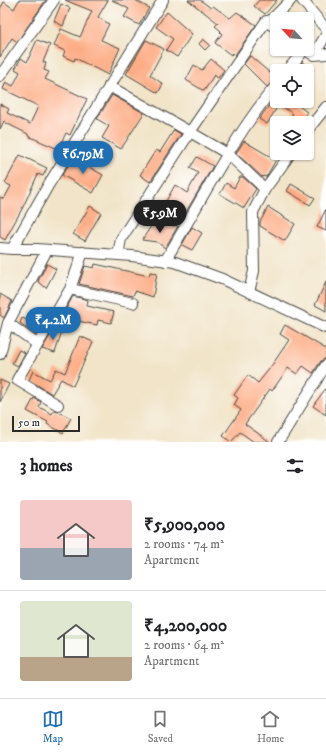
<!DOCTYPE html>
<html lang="en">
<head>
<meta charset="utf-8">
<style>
  :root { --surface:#fff; --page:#f2f2f2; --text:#202124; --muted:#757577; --line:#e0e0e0; --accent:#1f6fb2 }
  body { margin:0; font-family:"IM FELL DW Pica",serif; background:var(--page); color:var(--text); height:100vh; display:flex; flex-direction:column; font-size:15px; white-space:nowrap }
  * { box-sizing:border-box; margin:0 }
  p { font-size:13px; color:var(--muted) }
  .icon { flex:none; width:22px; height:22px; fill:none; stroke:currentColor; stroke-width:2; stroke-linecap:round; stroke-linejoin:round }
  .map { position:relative; height:442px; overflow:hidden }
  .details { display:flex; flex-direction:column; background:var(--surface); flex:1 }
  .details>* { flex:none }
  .needle { width:26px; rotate:296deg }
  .buttons { position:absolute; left:270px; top:12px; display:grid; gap:8px }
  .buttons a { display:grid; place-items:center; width:44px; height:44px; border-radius:4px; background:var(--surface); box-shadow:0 1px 3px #0004; font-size:20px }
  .scale { position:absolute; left:12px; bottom:10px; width:68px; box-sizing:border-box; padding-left:4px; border:2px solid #2b2b2b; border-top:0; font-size:11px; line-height:14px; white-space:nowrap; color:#2b2b2b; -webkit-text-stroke:3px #fff; paint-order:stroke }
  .price { position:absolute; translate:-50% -34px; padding:0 9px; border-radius:14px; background:var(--accent); color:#fff; font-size:13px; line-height:26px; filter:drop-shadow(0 1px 2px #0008) }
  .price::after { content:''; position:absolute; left:50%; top:24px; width:12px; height:9px; margin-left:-6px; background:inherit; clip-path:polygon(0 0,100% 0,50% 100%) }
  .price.current { background:#222; color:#fff }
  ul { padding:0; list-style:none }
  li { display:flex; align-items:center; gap:12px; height:100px; padding:0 20px }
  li+li { border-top:1px solid var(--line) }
  li span { display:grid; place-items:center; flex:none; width:112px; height:80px; border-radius:4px; color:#555 }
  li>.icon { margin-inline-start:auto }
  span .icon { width:48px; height:48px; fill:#fffc; stroke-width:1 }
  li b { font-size:17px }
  h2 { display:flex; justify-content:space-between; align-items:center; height:48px; padding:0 20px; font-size:17px }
  .menu { display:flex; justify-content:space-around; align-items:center; height:56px; border-top:1px solid var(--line); background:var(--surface); font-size:11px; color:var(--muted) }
  .menu a { display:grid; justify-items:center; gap:2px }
  .menu .current { color:var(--accent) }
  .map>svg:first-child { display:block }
  .building { fill:#fdad86 }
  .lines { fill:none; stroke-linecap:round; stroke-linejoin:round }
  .minor-casing { stroke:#494743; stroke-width:12 }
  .minor { stroke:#fff; stroke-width:10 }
</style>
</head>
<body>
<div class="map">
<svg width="326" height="442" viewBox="0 0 326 442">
  <rect width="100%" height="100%" fill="#fff"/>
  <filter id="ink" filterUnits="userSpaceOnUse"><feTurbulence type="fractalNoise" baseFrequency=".025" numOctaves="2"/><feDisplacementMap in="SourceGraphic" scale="8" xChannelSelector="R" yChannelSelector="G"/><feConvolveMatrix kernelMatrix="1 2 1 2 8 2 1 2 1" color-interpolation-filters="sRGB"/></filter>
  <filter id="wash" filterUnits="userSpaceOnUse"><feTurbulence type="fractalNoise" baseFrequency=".012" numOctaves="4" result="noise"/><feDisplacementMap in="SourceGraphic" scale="16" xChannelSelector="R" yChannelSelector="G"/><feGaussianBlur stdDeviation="0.9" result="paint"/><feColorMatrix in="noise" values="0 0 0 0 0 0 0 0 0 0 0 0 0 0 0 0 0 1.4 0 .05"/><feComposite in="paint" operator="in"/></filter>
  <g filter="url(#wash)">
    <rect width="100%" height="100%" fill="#f1e4c8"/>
    <g id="blocks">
      <!-- building -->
      <path class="building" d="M19,0H46L17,42L12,38L0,57V9L4,2L14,9Z
        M65,0H108L98,17L109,24L101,40L120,48L108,75L75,58L74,61L63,56L65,51L54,46L61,29L80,37L92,11Z
        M112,0H135L149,8L139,25L124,17L129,9Z
        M188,0H200L211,8L213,6L230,18L237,12L256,25L235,55L233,53L231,55L215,43L222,34L220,32L221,31L215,26L218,23Z
        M259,0H277L265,14L254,6Z
        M61,4L70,8L63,26L54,21Z
        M167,12L192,34L177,57L166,50L173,39L156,27Z
        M203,39L210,45L205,50L199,44Z
        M37,40L50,45L43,62L46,63L44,70L49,72L45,79L87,99L70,135L66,133L58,149L28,136V134L6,123V122L4,121L0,129V104L9,109L7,113L30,124L36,111L38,106L3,89L6,82L13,86L20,72L15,69L21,58L27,62Z
        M146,40L164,49L150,75L163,84L158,93L126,74Z
        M250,56L276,78L267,87L244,64Z
        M211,59L224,70L218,78L214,75L204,91L186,80L194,65L202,70Z
        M302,62L309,67L306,71H296Z
        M112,95L144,113L121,149L102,138L109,126L97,119Z
        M277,95V101H292L307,112L300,123H287L293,114L279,104L267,124L259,119Z
        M174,130L181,134L150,182L140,175L156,150L160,152Z
        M244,141L276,160L266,177L263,176L262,177L236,153Z
        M20,155L47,168L43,176L38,174L23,207L5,240L0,237V197L4,199L11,186L5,183Z
        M197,157L213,166L180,222L161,210L175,185L187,193L198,173L190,168Z
        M73,158L103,175L93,193L62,175Z
        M240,177H243L256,189L244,208L220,194L226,183L234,188Z
        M291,184L315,198L310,205L287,191Z
        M90,206L101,213L85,241L73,234Z
        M268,207L295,224L285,241L260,226V222Z
        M326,209V231L317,227Z
        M153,223L178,226L165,248L157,242L142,240Z
        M192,227L202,233L192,250L182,245Z
        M47,264L56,269L46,288L38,281Z
        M95,264L149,276L150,272L157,273L153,297L135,291L133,296L79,284L85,266L94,268Z
        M326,282V311L315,305Z
        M0,294L12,301L4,318L0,315Z
        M73,296L88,300L87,306L114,312L111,323L98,320L97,325L63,318L65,311Z
        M22,318L41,325L36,335L20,323Z
        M285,325L326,349V358L321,361L313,373L303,366L297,374L288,368L272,391L270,389L245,424L270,442H254L240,432L231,442L223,436L241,410L234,405L238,398L234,395L248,375L258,383L270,368L289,340L280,334Z
        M54,329L62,331L55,353L42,349Z
        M80,336L93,342L73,386L61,379L52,394L29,380L33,371L50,380L56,369L65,373Z
        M19,350L25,353L18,366L12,363Z
        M0,380L9,384L0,402Z
        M326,388V415L313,406Z
        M34,398L41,402L39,407L52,414L54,410L71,418L63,433L47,424L48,422L27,411Z"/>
    </g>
  </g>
  <g filter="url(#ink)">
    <use href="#blocks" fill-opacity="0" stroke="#494743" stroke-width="1"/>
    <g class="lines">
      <!-- minor casing -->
      <g class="minor-casing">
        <path id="minor" d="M163,0L49,184L12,249H37L132,256L175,262L222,279L326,328
          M302,0L326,29
          M266,21L277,29
          M310,53L314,55L326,54
          M314,55L326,35
          M287,71L304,50L303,49
          M0,76L54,0
          M109,86L190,132L121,239L118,255
          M307,131L326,107
          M265,189L291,153
          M0,248L12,249
          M165,261C201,201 233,137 277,84
          M70,289L133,303
          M249,292L254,271L253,212L265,189L228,154L190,132L266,21H270L291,0
          M8,323L37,344
          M0,354L8,323L47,250
          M58,405L17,380L70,289L83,252
          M278,442L326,365"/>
      </g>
      <!-- minor -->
      <use href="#minor" class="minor"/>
    </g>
  </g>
</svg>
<div class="buttons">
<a><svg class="needle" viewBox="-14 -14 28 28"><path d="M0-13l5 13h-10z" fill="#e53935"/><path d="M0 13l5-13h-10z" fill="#757577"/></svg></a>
<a><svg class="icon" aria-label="locate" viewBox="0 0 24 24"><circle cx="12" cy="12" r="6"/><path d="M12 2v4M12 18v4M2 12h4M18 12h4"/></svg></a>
<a><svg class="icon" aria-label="layers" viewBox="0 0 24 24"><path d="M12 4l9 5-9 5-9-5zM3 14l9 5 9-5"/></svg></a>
</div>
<div class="scale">50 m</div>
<b class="price" style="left:83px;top:175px">₹6.79M</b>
<b class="price current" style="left:160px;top:234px">₹5.9M</b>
<b class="price" style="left:53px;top:341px">₹4.2M</b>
</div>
<section class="details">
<h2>3 homes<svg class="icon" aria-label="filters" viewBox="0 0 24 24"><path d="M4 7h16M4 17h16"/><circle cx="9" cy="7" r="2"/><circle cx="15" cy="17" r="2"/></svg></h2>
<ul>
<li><span style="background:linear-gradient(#f6c9c9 60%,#9aa5b1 0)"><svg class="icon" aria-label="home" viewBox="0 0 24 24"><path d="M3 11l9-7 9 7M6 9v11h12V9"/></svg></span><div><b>₹5,900,000</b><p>2 rooms · 74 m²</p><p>Apartment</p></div></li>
<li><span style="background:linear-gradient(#dfe7d0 70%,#b9a48a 0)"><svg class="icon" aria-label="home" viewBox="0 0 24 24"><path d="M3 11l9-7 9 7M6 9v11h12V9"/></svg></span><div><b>₹4,200,000</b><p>2 rooms · 64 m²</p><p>Apartment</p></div></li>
</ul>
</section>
<nav class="menu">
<a class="current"><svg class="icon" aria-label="map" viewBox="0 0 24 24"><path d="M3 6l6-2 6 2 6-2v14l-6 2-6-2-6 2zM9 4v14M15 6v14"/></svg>Map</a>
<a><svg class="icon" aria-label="saved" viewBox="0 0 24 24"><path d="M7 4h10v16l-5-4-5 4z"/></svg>Saved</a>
<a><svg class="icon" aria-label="home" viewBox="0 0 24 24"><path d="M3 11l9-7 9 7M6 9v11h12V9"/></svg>Home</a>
</nav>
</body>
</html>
